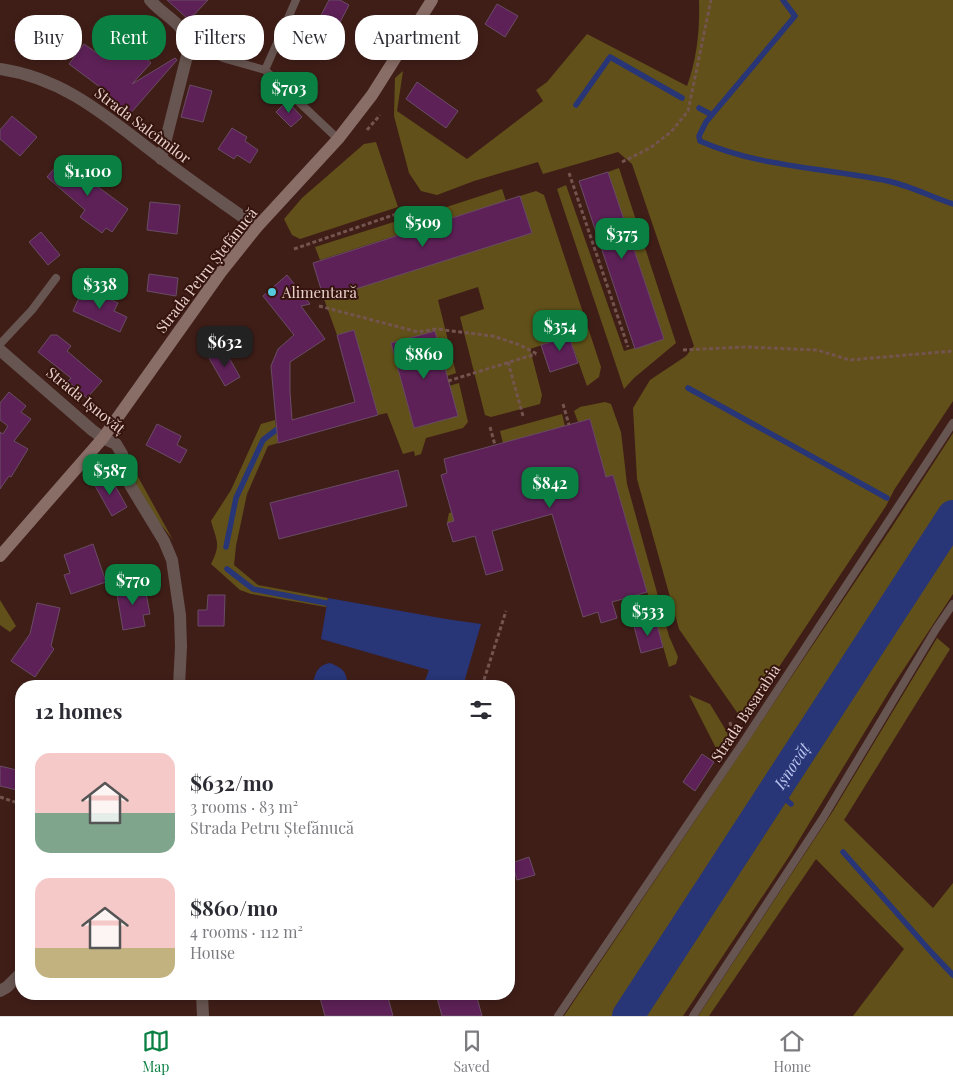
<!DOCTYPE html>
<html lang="en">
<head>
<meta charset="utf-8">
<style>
  :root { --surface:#fff; --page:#f2f2f3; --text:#2b2b33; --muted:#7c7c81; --line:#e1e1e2; --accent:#0b8043 }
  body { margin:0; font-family:"Playfair Display",serif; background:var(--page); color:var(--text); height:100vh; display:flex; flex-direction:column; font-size:19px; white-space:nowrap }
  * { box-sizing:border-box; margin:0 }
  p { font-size:16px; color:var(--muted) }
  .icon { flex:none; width:28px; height:28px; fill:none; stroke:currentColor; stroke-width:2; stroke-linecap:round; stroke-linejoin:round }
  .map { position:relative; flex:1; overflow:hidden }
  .drawer { position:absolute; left:15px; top:680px; width:500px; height:320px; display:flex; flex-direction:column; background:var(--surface); border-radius:20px; box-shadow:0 2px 8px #0003 }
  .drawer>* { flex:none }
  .banner { position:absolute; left:15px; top:15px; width:500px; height:45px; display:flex; gap:10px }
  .price { position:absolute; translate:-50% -42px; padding:0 11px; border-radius:10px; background:var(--accent); color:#fff; font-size:16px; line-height:32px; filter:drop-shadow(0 1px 2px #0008) }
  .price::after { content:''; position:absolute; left:50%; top:30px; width:15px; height:11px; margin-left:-8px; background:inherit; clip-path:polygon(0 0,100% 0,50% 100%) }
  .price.active { background:#222; color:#fff }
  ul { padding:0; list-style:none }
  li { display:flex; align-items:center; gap:15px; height:125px; padding:0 20px }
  li span { display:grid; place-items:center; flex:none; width:140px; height:100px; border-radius:15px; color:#555 }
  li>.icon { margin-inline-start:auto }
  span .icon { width:60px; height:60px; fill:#fffc; stroke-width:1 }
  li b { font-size:21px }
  h2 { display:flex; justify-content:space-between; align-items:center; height:60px; padding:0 20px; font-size:21px }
  .tag { padding:0 18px; border-radius:20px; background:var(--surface); box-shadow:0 2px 8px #0003; font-size:18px; line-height:45px }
  .tag.active { background:var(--accent); color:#fff }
  .tab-bar { display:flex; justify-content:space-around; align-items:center; height:70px; border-top:1px solid var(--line); background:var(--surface); font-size:14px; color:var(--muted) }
  .tab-bar a { display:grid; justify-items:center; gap:2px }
  .tab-bar .active { color:var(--accent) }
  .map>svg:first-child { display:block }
  .green { fill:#615019 }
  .water { fill:#283577 }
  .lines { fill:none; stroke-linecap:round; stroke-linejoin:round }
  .stream { stroke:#283577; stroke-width:5.5 }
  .river { stroke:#283577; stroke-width:32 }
  .building { fill:#5d2157; stroke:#694c65 }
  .path { stroke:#73544e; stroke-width:3; stroke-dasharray:4 2.5; stroke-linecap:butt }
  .service { stroke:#675551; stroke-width:8 }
  .minor { stroke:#675551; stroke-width:12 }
  .secondary { stroke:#896d67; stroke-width:12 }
  .poi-dot { fill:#55cadf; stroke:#35140e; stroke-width:2 }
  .labels { text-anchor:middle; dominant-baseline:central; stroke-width:4; stroke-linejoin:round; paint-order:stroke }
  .street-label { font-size:15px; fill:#e9d1cc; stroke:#35140e }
  .poi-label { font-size:15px; fill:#e9d1cc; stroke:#35140e; text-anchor:start }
  .water-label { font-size:16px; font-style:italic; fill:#bac6ee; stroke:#35140e }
</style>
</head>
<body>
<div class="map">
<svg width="953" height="1016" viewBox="0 0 953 1016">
  <rect width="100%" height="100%" fill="#401e18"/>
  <!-- green -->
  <path class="green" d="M699,0H953V401L894,490L886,506L743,721L679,629L637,479L633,408L650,380L686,356L694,346L632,164L618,152L543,174L538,162L474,181L437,195L421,191L409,173L394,116L395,78L403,71L397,111L467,159L543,101L536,90L547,82L587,34L687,86C697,59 700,29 699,0Z
    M376,142L398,207L300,239L292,235L284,219L302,198L364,144Z
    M619,168L676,343L634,378L624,389L557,189L566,185L624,351L664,339L608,172Z
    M502,189L506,201L432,224L428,213Z
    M536,191L544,195L601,367L599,377L587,386L567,330L552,335L554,341L530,349L542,395L540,404L491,417L485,415L460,317L484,309L478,287L438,300L456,373L447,376L391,343L414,428L457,416L449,386L459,383L468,422L463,428L426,438L421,454L415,456L414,451L403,454L387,413L378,415L354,330L337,335L324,299L520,196Z
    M400,220L404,233L320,260L315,247Z
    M605,402L611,404L621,432L627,484L669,636L678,657L676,664L669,667L613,475L447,523L449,513L488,503L599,453L590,419L578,422L574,411L580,407Z
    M562,414L565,426L503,443L500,431Z
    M275,420L278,443L268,446L247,494L236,546L234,565L258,585L328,598L326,607L251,594L240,590L211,564C221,544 217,542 211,521L231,490L261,424Z
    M953,433V594L892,687L790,855L683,1016H564L890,530Z
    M128,457L131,460L132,466L173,540C155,517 129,486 128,457Z
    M0,600L16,626L10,632L0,625Z
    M937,638L950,649L844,820L933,908L953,883V1016H853L904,949L816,859L709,1016H698L833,811Z
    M689,695L710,704L730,737L729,749L722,760Z"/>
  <!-- water -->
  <path class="water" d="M328,598L446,619L481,624L463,686H423L429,670L321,639Z
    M330,663C344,669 346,671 348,686H312C316,673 316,666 330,663Z"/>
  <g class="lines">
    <!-- stream -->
    <path class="stream" d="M783,0L795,16L706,122L699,136L700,141C758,167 826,168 888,181C910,186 932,197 953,204
      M576,105L610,57L682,98
      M699,108L712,115
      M688,388L887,498
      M226,547L236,498L263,440L276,430
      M227,569L253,589L326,603
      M776,791L791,804
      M843,852L932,953L953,975"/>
    <!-- river -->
    <path class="river" id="s1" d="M628,1016L953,516"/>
  </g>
  <!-- building -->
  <path class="building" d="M167,0H208L189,20Z
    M329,0H340L349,5L336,30L318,21Z
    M497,4L518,16L505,37L485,24Z
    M244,17L257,38L232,53L220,32Z
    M27,18L47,28L35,51L14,41Z
    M126,19L144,34L133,47L151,63L132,84L175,58L177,60L129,115L106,95L108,93L69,64L84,44L97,53Z
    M417,82L458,111L446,128L406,99Z
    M190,85L212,91L203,122L181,117Z
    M287,101L302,117L291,127L276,112Z
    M12,116L37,137L20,156L0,139V130Z
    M232,128L247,137L245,141L258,150L250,163L237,155L234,159L218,149Z
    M63,158L90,181L128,209L112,232L106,228L102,233L80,217L85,210L47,177Z
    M608,172L664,339L635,349L579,181Z
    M520,196L532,233L324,299L313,263Z
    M150,202L180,205L177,234L147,230Z
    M41,232L60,255L48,265L29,242Z
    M149,274L178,278L176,296L147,291Z
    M287,275L310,304L301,306L325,339L290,362V392L292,420L355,402L337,335L354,330L378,415L278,443L271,366L278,349L294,335L263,296Z
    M84,287L118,303L114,311L127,317L120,332L73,311Z
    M567,330L578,363L550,372L541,345L554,341L552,335Z
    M435,331L458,416L414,428L391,343Z
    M51,335H57L71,346L67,351L102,381L87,398L68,381L71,378L38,352Z
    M224,349L240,377L225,386L209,358Z
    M9,392L26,406L21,412L31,419L14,441L28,449L11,477L9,476L0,489V432L3,434L8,426L0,420V403Z
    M590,419L606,477L613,475L647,592L612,602L617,618L601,623L598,612L583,617L552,514L492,531L503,570L486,575L475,536L453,542L447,523L454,521L441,475L447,473L444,459Z
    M157,424L181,436L177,445L187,450L180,463L146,445Z
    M398,470L407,506L279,539L270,503Z
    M109,475L127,507L112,516L94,484Z
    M93,544L106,582L71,594L64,575L70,573L64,555Z
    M144,583L150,614L143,615L145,626L123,630L116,588Z
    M208,595H225L224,626H198V610H207Z
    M37,603L60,608L51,646L54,649L35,677L11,661L30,634Z
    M656,621L663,647L641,653L634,626Z
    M702,754L714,762L695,791L683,782Z
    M0,766L21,771V791L0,786Z
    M529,857L535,875L517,880L512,863Z
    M319,994H387L393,1016H325Z
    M436,994H476L482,1016H442Z"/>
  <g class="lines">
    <!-- path -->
    <path class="path" d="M367,130L380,115
      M622,162L650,148L671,132L688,111L711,0
      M569,173L628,347
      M294,249L414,208
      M319,306L418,332L436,329L493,336L520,345L537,354
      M683,350L745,347L817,350L850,360L953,351
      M508,362L523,416
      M448,381L536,354
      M563,404L569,425
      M490,427L495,445
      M482,686L506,611
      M730,722L733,736
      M0,797L21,804"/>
    <!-- service -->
    <path class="service" d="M190,44L226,59L265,70L338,139
      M265,70L296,0
      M0,344L32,310L56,278
      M558,1016L744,741L953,423
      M693,1016L823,818L936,629L953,604"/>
    <!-- minor -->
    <path class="minor" d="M150,0C166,18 179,19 190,44L161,159
      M0,69C67,79 109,119 161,158C192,182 225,204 257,227
      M0,350L92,430L103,438L116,444L122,454L124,469L130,485L164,541L172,560L180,615L181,647L179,686
      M0,991L7,987L21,973
      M202,994L203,1016"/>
    <!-- secondary -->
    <path class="secondary" d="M0,556L103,438L221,272L257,227L338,139L372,95L432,0"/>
  </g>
  <!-- markers -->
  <circle class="poi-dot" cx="272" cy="292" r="5"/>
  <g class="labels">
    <!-- street labels -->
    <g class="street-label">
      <text transform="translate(143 125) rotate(37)">Strada Salcîmilor</text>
      <text transform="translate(206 270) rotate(-52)">Strada Petru Ștefănucă</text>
      <text transform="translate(86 400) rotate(39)">Strada Ișnovăț</text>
      <text transform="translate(745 713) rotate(-57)">Strada Basarabia</text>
    </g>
    <!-- poi labels -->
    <g class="poi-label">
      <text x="282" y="292">Alimentară</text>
    </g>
    <!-- water labels -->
    <g class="water-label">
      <text stroke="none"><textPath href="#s1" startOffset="299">Ișnovăț</textPath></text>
    </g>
  </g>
</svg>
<b class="price" style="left:289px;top:114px">$703</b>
<b class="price" style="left:88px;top:197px">$1,100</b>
<b class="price" style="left:423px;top:248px">$509</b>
<b class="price" style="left:622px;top:260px">$375</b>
<b class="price" style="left:100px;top:310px">$338</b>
<b class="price" style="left:560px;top:352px">$354</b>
<b class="price active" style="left:225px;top:368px">$632</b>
<b class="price" style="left:424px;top:380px">$860</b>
<b class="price" style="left:110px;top:496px">$587</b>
<b class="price" style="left:550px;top:509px">$842</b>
<b class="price" style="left:133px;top:606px">$770</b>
<b class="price" style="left:648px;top:637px">$533</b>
<div class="banner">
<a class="tag">Buy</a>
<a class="tag active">Rent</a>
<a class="tag">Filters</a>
<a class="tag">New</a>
<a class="tag">Apartment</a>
</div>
<section class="drawer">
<h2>12 homes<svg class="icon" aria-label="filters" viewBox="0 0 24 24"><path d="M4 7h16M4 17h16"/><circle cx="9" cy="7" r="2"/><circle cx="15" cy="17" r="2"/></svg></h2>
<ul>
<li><span style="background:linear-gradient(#f6c9c9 60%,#7fa58c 0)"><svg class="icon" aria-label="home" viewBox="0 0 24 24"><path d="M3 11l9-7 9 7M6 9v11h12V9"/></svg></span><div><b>$632/mo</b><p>3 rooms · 83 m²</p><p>Strada Petru Ștefănucă</p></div></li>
<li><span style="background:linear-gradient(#f6c9c9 70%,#c2b280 0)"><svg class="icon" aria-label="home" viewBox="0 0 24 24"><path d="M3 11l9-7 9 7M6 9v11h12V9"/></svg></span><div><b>$860/mo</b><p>4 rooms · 112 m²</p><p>House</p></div></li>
</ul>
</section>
</div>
<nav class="tab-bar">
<a class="active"><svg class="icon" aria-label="map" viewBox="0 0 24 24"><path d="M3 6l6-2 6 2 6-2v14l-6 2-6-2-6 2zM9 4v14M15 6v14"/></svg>Map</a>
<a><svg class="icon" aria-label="saved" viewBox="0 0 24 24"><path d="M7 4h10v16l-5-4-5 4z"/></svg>Saved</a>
<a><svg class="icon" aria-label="home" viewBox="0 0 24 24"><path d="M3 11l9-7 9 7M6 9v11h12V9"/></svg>Home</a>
</nav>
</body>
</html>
